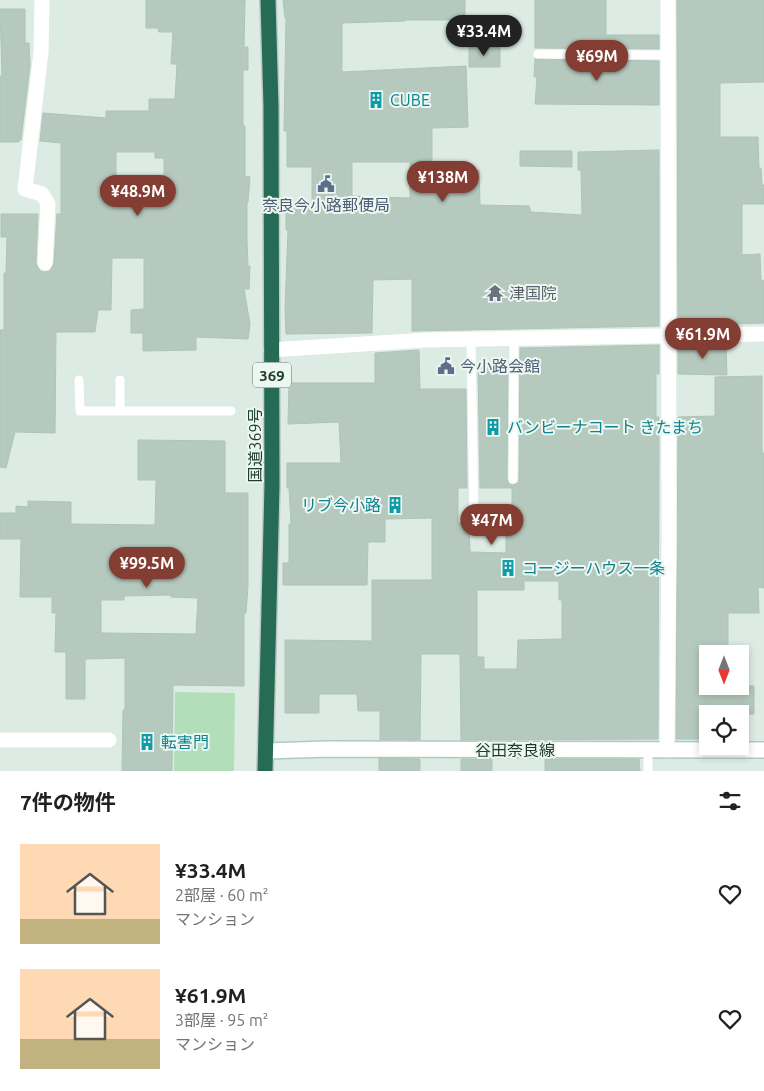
<!DOCTYPE html>
<html lang="ja">
<head>
<meta charset="utf-8">
<style>
  :root { --surface:#fff; --page:#f6f6f6; --text:#202124; --muted:#757577; --accent:#843d33 }
  body { margin:0; font-family:Ubuntu,"Noto Sans JP",sans-serif; background:var(--page); color:var(--text); height:100vh; display:flex; flex-direction:column; font-size:19px; white-space:nowrap }
  * { box-sizing:border-box; margin:0 }
  p { font-size:16px; color:var(--muted) }
  .icon { flex:none; width:28px; height:28px; fill:none; stroke:currentColor; stroke-width:2; stroke-linecap:round; stroke-linejoin:round }
  .map { position:relative; height:771px; overflow:hidden }
  .drawer { display:flex; flex-direction:column; background:var(--surface); flex:1 }
  .drawer>* { flex:none }
  .needle { width:32px; rotate:180deg }
  .fabs { position:absolute; left:699px; top:645px; display:grid; gap:10px }
  .fabs a { display:grid; place-items:center; width:50px; height:50px; border-radius:0px; background:var(--surface); box-shadow:0 2px 8px #0003; font-size:25px }
  .price { position:absolute; translate:-50% -42px; padding:0 11px; border-radius:18px; background:var(--accent); color:#fff; font-size:16px; line-height:32px; filter:drop-shadow(0 1px 2px #0008) }
  .price::after { content:''; position:absolute; left:50%; top:30px; width:15px; height:11px; margin-left:-8px; background:inherit; clip-path:polygon(0 0,100% 0,50% 100%) }
  .price.on { background:#222; color:#fff }
  ul { padding:0; list-style:none }
  li { display:flex; align-items:center; gap:15px; height:125px; padding:0 20px }
  li span { display:grid; place-items:center; flex:none; width:140px; height:100px; border-radius:0px; color:#555 }
  li>.icon { margin-inline-start:auto }
  span .icon { width:60px; height:60px; fill:#fffc; stroke-width:1 }
  li b { font-size:21px }
  h2 { display:flex; justify-content:space-between; align-items:center; height:60px; padding:0 20px; font-size:21px }
  .map>svg:first-child { display:block }
  .green { fill:#b2dfb9 }
  .building { fill:#b5c9be; stroke:#aec5b9; fill-rule:evenodd }
  .lines { fill:none; stroke-linecap:round; stroke-linejoin:round }
  .secondary-casing { stroke:#aeccbe; stroke-width:18 }
  .highway-casing { stroke:#c0c8c5; stroke-width:18 }
  .lane { stroke:#fff; stroke-width:9 }
  .street { stroke:#fff; stroke-width:15 }
  .secondary { stroke:#fff; stroke-width:15 }
  .highway { stroke:#256b55; stroke-width:15 }
  .labels { text-anchor:middle; dominant-baseline:central; stroke-width:4; stroke-linejoin:round; paint-order:stroke }
  .shield { fill:#edf7f1; stroke:#5b746a; stroke-width:1 }
  .shield-label { font-size:15px; font-weight:bold; fill:#1d3c30 }
  .culture-label { font-size:16px; fill:#0d838f; stroke:#edf7f1; text-anchor:start }
  .service-label { font-size:16px; fill:#4e5e75; stroke:#edf7f1 }
  .worship-label { font-size:16px; fill:#5b616d; stroke:#edf7f1; text-anchor:start }
  .street-label { font-size:16px; fill:#1d3c30; stroke:#edf7f1 }
</style>
</head>
<body>
<div class="map">
<svg width="764" height="771" viewBox="0 0 764 771">
  <rect width="100%" height="100%" fill="#dcebe3"/>
  <!-- green -->
  <path class="green" d="M175,692L235,693L234,771H174Z"/>
  <!-- building -->
  <path class="building" d="M146,0H245L244,47H248V70H243V126H245V176L250,177L248,202H247V241L248,266H250L249,289H244L250,324L248,339L196,337V350L143,351V333H131V310L144,309V258H112L111,310H98L95,332H56L55,433L15,432L6,468L0,467V330H4V273H6L7,237H1V214H38L36,263L40,271L45,272L50,271L54,263L57,214H61V143L40,141L43,113L106,118V111H149V99H175L177,64H171L173,32H159L158,28H146ZM116,152H155V158H164V203H116Z
    M283,0H465V20H405V21L342,23V72L466,66L468,127L432,128V169L479,170L480,205L529,206L531,212L582,215L581,170H578V152L659,150V326L412,331V279L373,280L372,333L286,334L285,308L288,230H286V206L312,207V167H287V131H284L286,18H285ZM352,162H410V198L352,196Z
    M535,0H606V35H659V49L535,48Z
    M677,0H764V82L720,83V137H758L759,168H761L762,185H764V204H742V255L760,254L761,281L764,280V323L678,326Z
    M0,9H25V43H29L30,65L21,140H19V142H0V76H2Z
    M469,47H500V67H469Z
    M535,59L659,61V105L535,104L537,77H534Z
    M520,151H572V167L520,166Z
    M726,344L727,375L678,374V345Z
    M659,345V374H656V417H659L658,739L461,740L460,654H421L420,740H380V711H358L357,694H319V713H285V640L372,641V580H432V518L385,519V542H368L367,585H283V563H289V524H291L289,488H287V463H341L339,422L288,424L289,383H375V353L419,350L420,389H466L467,488H458V523H469L470,552L506,553V527H512V488H480L478,365L508,366L507,479L509,484L513,485L518,483L519,479L520,348ZM524,581H559V600H562V639L518,640L517,669H484V657H477V590H524Z
    M762,376V453H764V588L758,587L759,613H728V654H707V686H754V714H708V739H676L678,417L715,416V377Z
    M138,440L225,441V493H248V586L246,613H244V686L173,685L172,771H122L123,710H125V658L85,659V699H66V652H55L56,613H52V597H20L21,539H0V513H16V506L28,507V501L71,502V524L155,525L156,480H138ZM171,595V597L198,598L196,634L101,633V600H124V596Z
    M379,758L420,759V771H379Z
    M461,759H492V771H461Z
    M545,759H639L640,771H545Z"/>
  <g class="lines">
    <!-- secondary casing -->
    <g class="secondary-casing">
      <path id="secondary" d="M266,751L328,749L764,750"/>
    </g>
    <!-- highway casing -->
    <g class="highway-casing">
      <path id="highway" d="M265,771L272,485L271,106L268,0"/>
    </g>
    <!-- lane -->
    <path class="lane" d="M538,54L668,55
      M471,340L474,519
      M79,380L80,411H231
      M120,380V411
      M513,479L514,338
      M648,771V750"/>
    <!-- street -->
    <path class="street" d="M42,0L41,52L25,189L42,194L48,204L45,263
      M271,350L425,340L764,334
      M0,740H109
      M667,750L669,545L668,0"/>
    <!-- secondary -->
    <use href="#secondary" class="secondary"/>
    <!-- highway -->
    <use href="#highway" class="highway"/>
  </g>
  <!-- icons -->
  <defs>
    <g id="building-bare" transform="scale(1.35)"><path d="M-4-6H4V6H1V3H-1V6H-4ZM-2.5-4.3h1.7v1.8h-1.7ZM.8-4.3h1.7v1.8H.8ZM-2.5-1h1.7V.8h-1.7ZM.8-1h1.7V.8H.8Z" fill="#0f9aa8" stroke="#edf7f1" stroke-width="2.5" paint-order="stroke"/></g>
    <g id="civic-bare" transform="scale(1.35)"><path d="M-.6-6.5H3V-4.5H.6V-3L4-1V1h2V6H-6V1h2V-1L-.6-3ZM-1.2 2.5V6h2.4V2.5Z" fill="#5c6f8a" stroke="#edf7f1" stroke-width="2.5" paint-order="stroke"/></g>
    <g id="temple-bare" transform="scale(1.35)"><path d="M0-6L5-2H3V0L6.5 2.5H4V6H1.5V3h-3V6H-4V2.5H-6.5L-3 0V-2H-5Z" fill="#6b7280" stroke="#edf7f1" stroke-width="2.5" paint-order="stroke"/></g>
  </defs>
  <g fill-rule="evenodd">
    <use href="#building-bare" x="376" y="100"/>
    <use href="#civic-bare" x="326" y="184"/>
    <use href="#temple-bare" x="495" y="293"/>
    <use href="#civic-bare" x="446" y="366"/>
    <use href="#building-bare" x="493" y="427"/>
    <use href="#building-bare" x="395" y="505"/>
    <use href="#building-bare" x="508" y="568"/>
    <use href="#building-bare" x="147" y="742"/>
  </g>
  <g class="labels">
    <!-- shield labels -->
    <rect class="shield" x="253" y="362.5" width="38" height="25" rx="4"/>
    <g class="shield-label">
      <text x="272" y="375">369</text>
    </g>
    <!-- culture labels -->
    <g class="culture-label">
      <text x="390" y="100">CUBE</text>
      <text x="507" y="427">バンビーナコート きたまち</text>
      <text x="381" y="505" text-anchor="end">リブ今小路</text>
      <text x="522" y="568">コージーハウス一条</text>
      <text x="161" y="742">転害門</text>
    </g>
    <!-- service labels -->
    <g class="service-label">
      <text x="326" y="205">奈良今小路郵便局</text>
      <text x="460" y="366" text-anchor="start">今小路会館</text>
    </g>
    <!-- worship labels -->
    <g class="worship-label">
      <text x="509" y="293">津国院</text>
    </g>
    <!-- street labels -->
    <g class="street-label">
      <text transform="translate(255 445) rotate(-90)">国道369号</text>
      <text x="515" y="750">谷田奈良線</text>
    </g>
  </g>
</svg>
<div class="fabs">
<a><svg class="needle" viewBox="-14 -14 28 28"><path d="M0-13l5 13h-10z" fill="#e53935"/><path d="M0 13l5-13h-10z" fill="#757577"/></svg></a>
<a><svg class="icon" aria-label="locate" viewBox="0 0 24 24"><circle cx="12" cy="12" r="6"/><path d="M12 2v4M12 18v4M2 12h4M18 12h4"/></svg></a>
</div>
<b class="price on" style="left:484px;top:57px">¥33.4M</b>
<b class="price" style="left:597px;top:82px">¥69M</b>
<b class="price" style="left:443px;top:203px">¥138M</b>
<b class="price" style="left:138px;top:217px">¥48.9M</b>
<b class="price" style="left:703px;top:360px">¥61.9M</b>
<b class="price" style="left:492px;top:546px">¥47M</b>
<b class="price" style="left:147px;top:589px">¥99.5M</b>
</div>
<section class="drawer">
<h2>7件の物件<svg class="icon" aria-label="filters" viewBox="0 0 24 24"><path d="M4 7h16M4 17h16"/><circle cx="9" cy="7" r="2"/><circle cx="15" cy="17" r="2"/></svg></h2>
<ul>
<li><span style="background:linear-gradient(#ffd9b3 75%,#c2b280 0)"><svg class="icon" aria-label="home" viewBox="0 0 24 24"><path d="M3 11l9-7 9 7M6 9v11h12V9"/></svg></span><div><b>¥33.4M</b><p>2部屋 · 60 m²</p><p>マンション</p></div><svg class="icon" aria-label="heart" viewBox="0 0 24 24"><path d="M12 20l-8-8c-3-5 5-10 8-4 3-6 11-1 8 4z"/></svg></li>
<li><span style="background:linear-gradient(#ffd9b3 70%,#c2b280 0)"><svg class="icon" aria-label="home" viewBox="0 0 24 24"><path d="M3 11l9-7 9 7M6 9v11h12V9"/></svg></span><div><b>¥61.9M</b><p>3部屋 · 95 m²</p><p>マンション</p></div><svg class="icon" aria-label="heart" viewBox="0 0 24 24"><path d="M12 20l-8-8c-3-5 5-10 8-4 3-6 11-1 8 4z"/></svg></li>
</ul>
</section>
</body>
</html>
